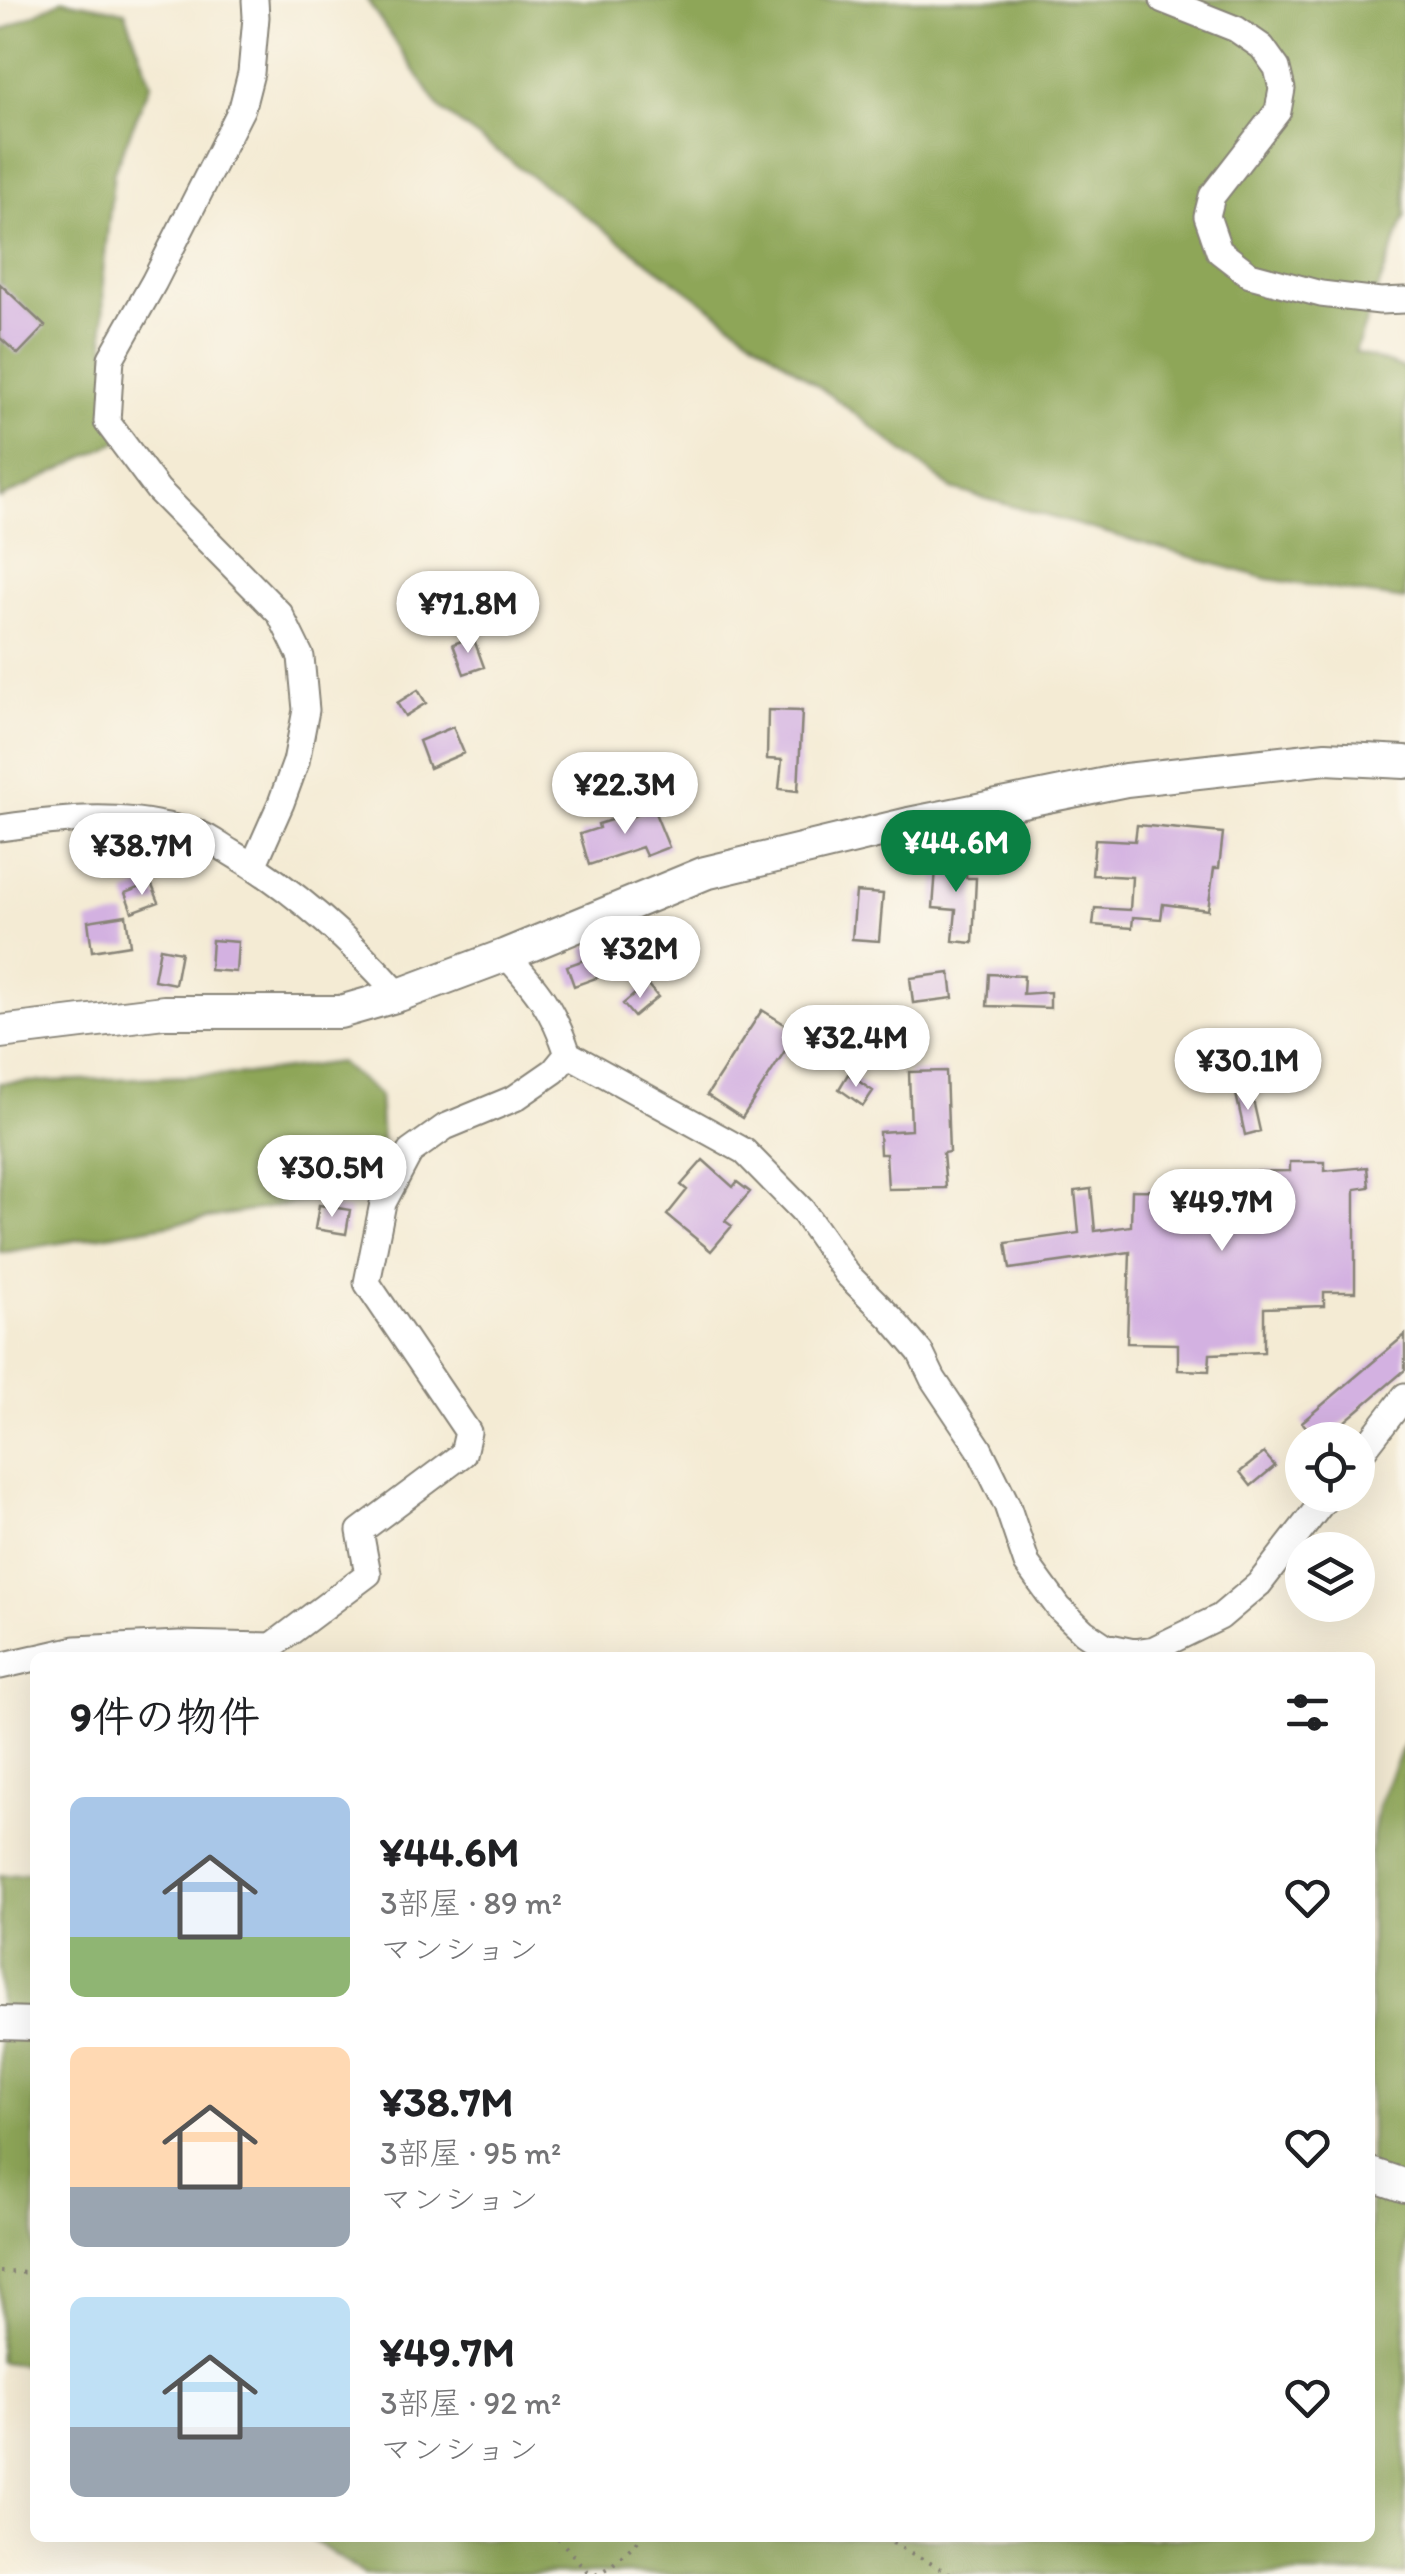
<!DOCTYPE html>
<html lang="ja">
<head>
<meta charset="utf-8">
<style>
  :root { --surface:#fff; --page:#f6f6f6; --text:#202124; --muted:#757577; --accent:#0b8043 }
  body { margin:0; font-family:Itim,"Klee One",sans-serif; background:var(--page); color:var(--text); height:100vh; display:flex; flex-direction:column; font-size:38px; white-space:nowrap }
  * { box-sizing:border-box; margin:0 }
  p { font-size:32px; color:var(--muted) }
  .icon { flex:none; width:55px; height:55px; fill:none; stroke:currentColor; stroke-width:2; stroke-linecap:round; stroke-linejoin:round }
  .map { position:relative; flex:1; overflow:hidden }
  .panel { position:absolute; left:30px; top:1652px; width:1345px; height:890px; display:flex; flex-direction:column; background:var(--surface); border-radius:15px; box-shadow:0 10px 40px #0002 }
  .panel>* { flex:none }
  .controls { position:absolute; left:1285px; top:1422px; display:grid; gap:20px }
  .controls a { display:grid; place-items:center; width:90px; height:90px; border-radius:50%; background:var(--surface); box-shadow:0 10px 40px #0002; font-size:50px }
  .price { position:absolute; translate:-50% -85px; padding:0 22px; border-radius:35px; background:#fff; color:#222; font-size:32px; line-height:65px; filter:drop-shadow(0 2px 5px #0008) }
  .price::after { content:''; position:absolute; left:50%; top:60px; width:30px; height:22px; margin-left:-15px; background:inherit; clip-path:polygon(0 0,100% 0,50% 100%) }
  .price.selected { background:var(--accent); color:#fff }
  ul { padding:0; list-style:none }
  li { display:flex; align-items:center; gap:30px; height:250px; padding:0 40px }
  li span { display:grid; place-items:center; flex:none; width:280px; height:200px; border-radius:15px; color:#555 }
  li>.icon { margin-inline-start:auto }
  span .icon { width:120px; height:120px; fill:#fffc; stroke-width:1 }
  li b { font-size:42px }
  h2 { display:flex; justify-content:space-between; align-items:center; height:120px; padding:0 40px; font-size:42px }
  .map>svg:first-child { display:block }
  .forest { fill:#8ea658; stroke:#55613a; stroke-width:2.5 }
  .building { fill:#d3b1e1 }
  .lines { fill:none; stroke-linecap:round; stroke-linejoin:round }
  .street-casing { stroke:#888478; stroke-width:29 }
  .secondary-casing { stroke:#888478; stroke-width:36 }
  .path { stroke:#888478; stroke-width:4; stroke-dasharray:2.5 8; stroke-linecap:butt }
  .street { stroke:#fff; stroke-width:25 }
  .secondary { stroke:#fff; stroke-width:32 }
</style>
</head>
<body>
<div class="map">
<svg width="1405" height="2574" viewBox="0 0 1405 2574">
  <rect width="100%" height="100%" fill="#fbf7ec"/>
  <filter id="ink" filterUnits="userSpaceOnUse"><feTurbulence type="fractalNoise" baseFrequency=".01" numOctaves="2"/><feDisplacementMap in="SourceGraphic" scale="20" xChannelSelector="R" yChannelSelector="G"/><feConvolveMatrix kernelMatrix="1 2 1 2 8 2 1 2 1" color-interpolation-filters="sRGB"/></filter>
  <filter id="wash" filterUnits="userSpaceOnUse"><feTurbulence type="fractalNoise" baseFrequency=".0048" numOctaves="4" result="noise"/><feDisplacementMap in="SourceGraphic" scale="40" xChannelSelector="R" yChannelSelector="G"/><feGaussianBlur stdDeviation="2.25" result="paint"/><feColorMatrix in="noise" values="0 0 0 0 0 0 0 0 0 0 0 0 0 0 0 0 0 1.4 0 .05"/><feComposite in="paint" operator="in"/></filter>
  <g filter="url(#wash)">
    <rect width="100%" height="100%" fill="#f4ebd4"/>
    <!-- forest -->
    <path class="forest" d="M62,0L125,11L151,83L114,171L103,273L104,339L126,437L0,499V32Z
      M367,0H1405V216L1355,352L1405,369V600L1268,579L952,489L841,403L441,110Z
      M339,1062L379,1095L384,1174L315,1200L0,1253V1083L248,1074Z
      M1405,1741V2574H364L309,2538H1370V1853L1378,1806Z
      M35,1873V2366L0,2362V1876Z"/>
    <g id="blocks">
      <!-- building -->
      <path class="building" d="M0,284L45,326L18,354L0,338Z
        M473,637L484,667L464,674L453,644Z
        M418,690L426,703L405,716L397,703Z
        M768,710L802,711L798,791L779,789L782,760L767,759Z
        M453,727L464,753L429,768L419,741Z
        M653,808L669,847L646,856L642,847L589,865L580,834L599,828L598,824L617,818L618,822Z
        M1137,825L1223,833L1219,868H1214L1208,910L1163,904L1161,919L1133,917L1132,928L1093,925L1095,908L1130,910L1132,877L1092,875L1095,839L1135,841Z
        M937,856L967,858L966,878H976L973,943L953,941L956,910L933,908Z
        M151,883L159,902L132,912L125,893Z
        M856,892L883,894L879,941L852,939Z
        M126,915L130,945L92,951L88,921Z
        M642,928L657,956L574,986L567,966L587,959L583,948L622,934L623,938Z
        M212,940L238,942L236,972L210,970Z
        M160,948L181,952L175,984L154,980Z
        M950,973L953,998L913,1003L910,978Z
        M989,974L1024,976L1023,994L1050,992V1008L987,1006Z
        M647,984L658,997L634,1017L623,1004Z
        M762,1010L797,1032L742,1118L707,1095Z
        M946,1071L949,1152L943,1153L946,1188L888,1189L886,1154H880L879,1132L911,1130L909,1072Z
        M848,1074L873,1091L863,1106L839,1089Z
        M1251,1091L1260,1131L1245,1135L1236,1094Z
        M703,1160L733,1187L737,1182L750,1192L725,1221L732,1226L711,1251L667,1215L687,1190L681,1185Z
        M1290,1162H1325V1171L1367,1167L1369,1187L1355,1189V1292H1324V1306L1264,1308V1352L1210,1354L1209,1371L1178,1370V1344L1127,1343L1130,1252L1010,1269L1006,1243L1079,1233L1075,1191L1091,1189L1095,1231L1131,1226L1132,1190L1190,1191V1173L1290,1171Z
        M319,1205L350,1210L346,1234L315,1229Z
        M1405,1335V1370L1323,1440H1317L1302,1422Z
        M1264,1453L1275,1466L1251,1486L1240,1472Z"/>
    </g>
  </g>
  <g filter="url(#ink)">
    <use href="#blocks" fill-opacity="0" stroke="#888478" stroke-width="2.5"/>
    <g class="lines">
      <!-- street casing -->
      <g class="street-casing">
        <path id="street" d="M1163,0L1236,29L1262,47L1277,68L1282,89L1278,111L1212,196L1207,216L1219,251L1250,275L1321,294L1380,301L1405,300
          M0,828C59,820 108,813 167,826C177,829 188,829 197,833C209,837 220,846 230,852C294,889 351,941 399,995
          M253,866L281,803L296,762L306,710L301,657L280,614L158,490L107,422L111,358L154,282L242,108L251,73L256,17L255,0
          M506,955C537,989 553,1009 568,1054L744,1151L802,1210L847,1274L891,1318L920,1352L933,1379L979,1448L1007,1505L1027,1564L1059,1608L1084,1632L1105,1646L1134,1652L1154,1649L1220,1617L1259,1584L1328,1495
          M1358,1457L1405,1396
          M37,1658L76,1649L179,1644L272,1646L368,1574L360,1531L463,1454L468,1432L367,1283L383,1203L410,1152L445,1127L515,1098L554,1071L568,1054
          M0,1666L35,1658"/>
      </g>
      <!-- secondary casing -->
      <g class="secondary-casing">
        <path id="secondary" d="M0,1032L164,1012H340L399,995L506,955L705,873L909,824L1126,780L1326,758L1405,762
          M0,2023L35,2024
          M1370,2174L1405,2186"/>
      </g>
      <!-- path -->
      <path class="path" d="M0,2272L35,2273
        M558,2538L587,2571L597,2574L611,2566L641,2538
        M883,2538L951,2574"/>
      <!-- street -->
      <use href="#street" class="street"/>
      <!-- secondary -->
      <use href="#secondary" class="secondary"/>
    </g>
  </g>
</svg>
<div class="controls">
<a><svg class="icon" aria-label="locate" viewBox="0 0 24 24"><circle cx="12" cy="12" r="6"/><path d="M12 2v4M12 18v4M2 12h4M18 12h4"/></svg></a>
<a><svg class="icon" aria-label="layers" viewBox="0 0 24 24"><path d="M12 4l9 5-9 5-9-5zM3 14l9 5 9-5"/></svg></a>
</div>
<b class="price" style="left:468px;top:656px">¥71.8M</b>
<b class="price" style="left:625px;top:837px">¥22.3M</b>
<b class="price selected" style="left:956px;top:895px">¥44.6M</b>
<b class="price" style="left:142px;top:898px">¥38.7M</b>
<b class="price" style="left:640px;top:1001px">¥32M</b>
<b class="price" style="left:856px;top:1090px">¥32.4M</b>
<b class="price" style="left:1248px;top:1113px">¥30.1M</b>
<b class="price" style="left:332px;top:1220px">¥30.5M</b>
<b class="price" style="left:1222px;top:1254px">¥49.7M</b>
<section class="panel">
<h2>9件の物件<svg class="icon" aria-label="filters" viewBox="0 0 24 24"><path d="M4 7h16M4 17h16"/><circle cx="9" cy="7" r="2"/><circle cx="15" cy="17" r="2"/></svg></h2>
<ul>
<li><span style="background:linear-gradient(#a9c7e8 70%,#8fb573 0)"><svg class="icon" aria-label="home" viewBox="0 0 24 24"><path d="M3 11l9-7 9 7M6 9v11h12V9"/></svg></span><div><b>¥44.6M</b><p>3部屋 · 89 m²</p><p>マンション</p></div><svg class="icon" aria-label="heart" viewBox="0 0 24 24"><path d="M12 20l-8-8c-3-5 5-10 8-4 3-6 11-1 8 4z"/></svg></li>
<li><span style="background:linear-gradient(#ffd9b3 70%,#9aa5b1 0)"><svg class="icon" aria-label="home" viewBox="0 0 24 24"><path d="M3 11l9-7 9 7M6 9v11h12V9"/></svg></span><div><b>¥38.7M</b><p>3部屋 · 95 m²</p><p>マンション</p></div><svg class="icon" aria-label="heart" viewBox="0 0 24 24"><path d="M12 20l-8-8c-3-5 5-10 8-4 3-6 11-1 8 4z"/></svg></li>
<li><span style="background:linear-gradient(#bfe0f5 65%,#9aa5b1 0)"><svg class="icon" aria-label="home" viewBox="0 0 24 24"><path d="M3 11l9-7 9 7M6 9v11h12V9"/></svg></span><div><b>¥49.7M</b><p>3部屋 · 92 m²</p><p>マンション</p></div><svg class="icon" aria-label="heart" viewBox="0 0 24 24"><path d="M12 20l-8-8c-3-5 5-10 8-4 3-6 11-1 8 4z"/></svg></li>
</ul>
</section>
</div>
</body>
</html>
